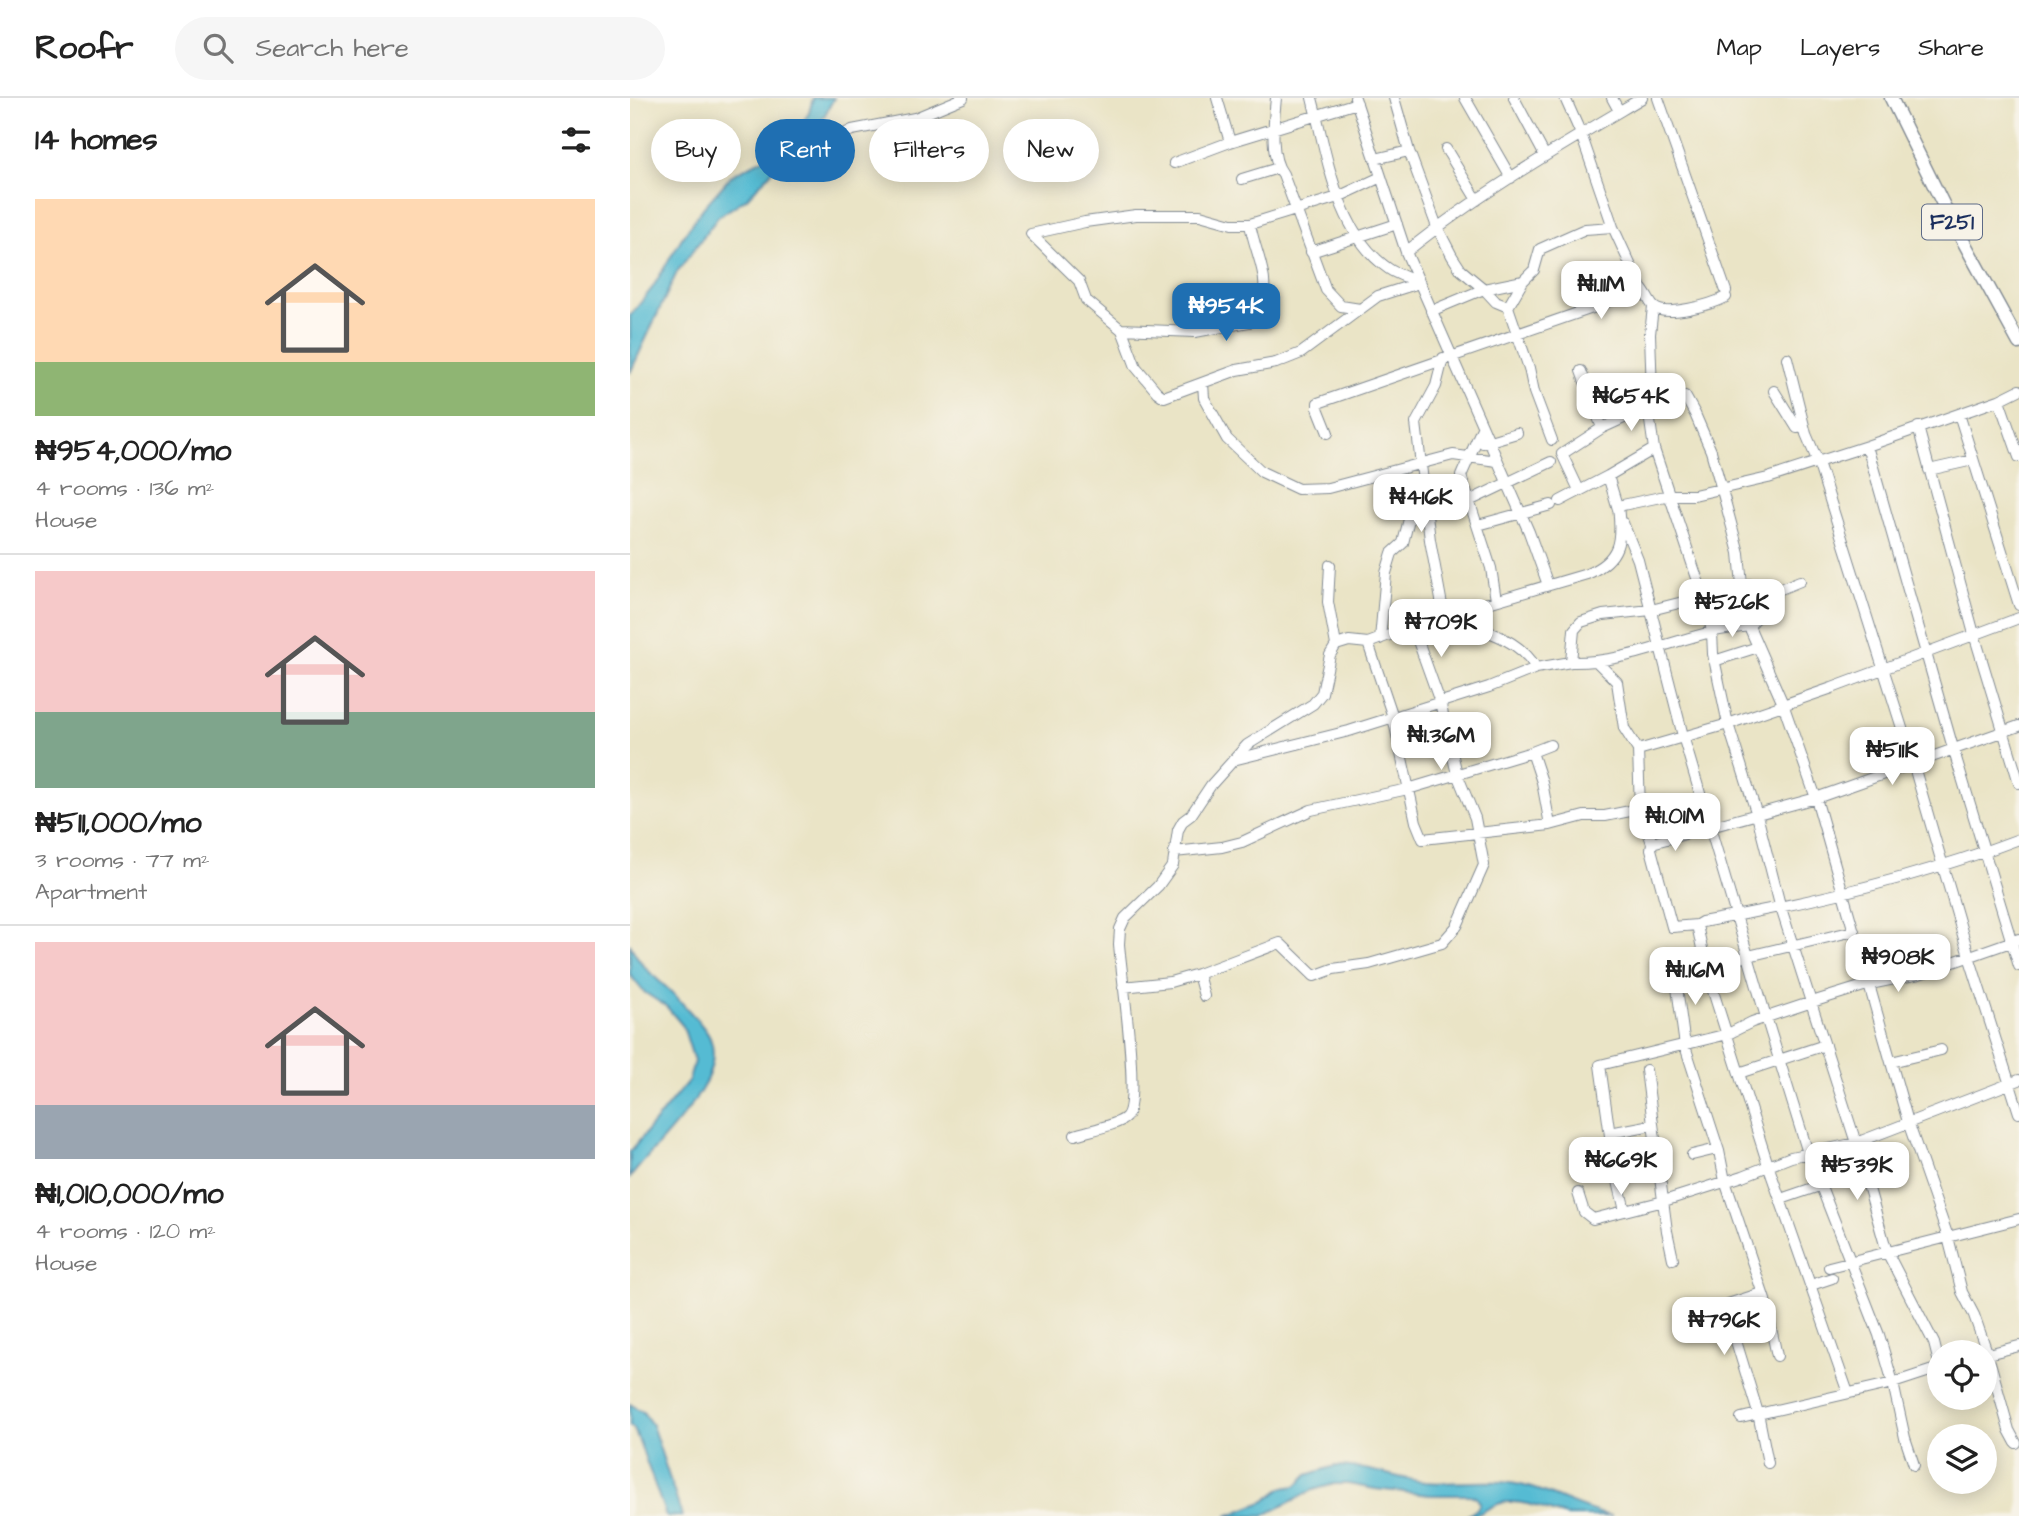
<!DOCTYPE html>
<html lang="en">
<head>
<meta charset="utf-8">
<style>
  :root { --surface:#fff; --page:#f6f6f6; --text:#222; --muted:#767676; --line:#e0e0e0; --accent:#1f6fb2 }
  body { margin:0; font-family:"Architects Daughter",sans-serif; background:var(--page); color:var(--text); height:100vh; display:flex; flex-direction:column; font-size:26px; white-space:nowrap }
  * { box-sizing:border-box; margin:0 }
  p { font-size:23px; color:var(--muted) }
  .icon { flex:none; width:38px; height:38px; fill:none; stroke:currentColor; stroke-width:2; stroke-linecap:round; stroke-linejoin:round }
  .map { position:relative; flex:1; overflow:hidden }
  .side { display:flex; flex-direction:column; background:var(--surface); width:630px }
  .side>* { flex:none }
  .guide { position:absolute; left:21px; top:21px; width:665px; height:63px; display:flex; gap:14px }
  .tools { position:absolute; left:1297px; top:1242px; display:grid; gap:14px }
  .tools a { display:grid; place-items:center; width:70px; height:70px; border-radius:50%; background:var(--surface); box-shadow:0 4px 18px #0003; font-size:35px }
  .price { position:absolute; translate:-50% -60px; padding:0 16px; border-radius:14px; background:#fff; color:#222; font-size:23px; line-height:46px; filter:drop-shadow(0 2px 4px #0008) }
  .price::after { content:''; position:absolute; left:50%; top:42px; width:21px; height:16px; margin-left:-10px; background:inherit; clip-path:polygon(0 0,100% 0,50% 100%) }
  .price.active { background:var(--accent); color:#fff }
  ul { padding:0; list-style:none }
  li { display:grid; align-content:center; gap:14px; height:371px; padding:0 35px }
  li+li { border-top:2px solid var(--line) }
  li span { display:grid; place-items:center; height:217px; border-radius:0px; color:#555 }
  li>.icon { margin-inline-start:auto }
  span .icon { width:126px; height:126px; fill:#fffc; stroke-width:1 }
  li b { font-size:30px }
  h2 { display:flex; justify-content:space-between; align-items:center; height:84px; padding:0 35px; font-size:30px }
  .chip { padding:0 24px; border-radius:32px; background:var(--surface); box-shadow:0 4px 18px #0003; font-size:24px; line-height:63px }
  .chip.active { background:var(--accent); color:#fff }
  header { display:flex; align-items:center; gap:42px; box-sizing:border-box; height:98px; padding:0 35px; background:var(--surface); border-bottom:2px solid var(--line) }
  header strong { font-size:33px }
  nav { display:flex; gap:38px; margin-inline-start:auto; font-size:24px }
  .search { width:490px; height:63px; background:var(--page); display:flex; align-items:center; gap:18px; box-sizing:border-box; padding:0 24px; border-radius:38px; color:var(--muted); font-size:26px }
  main { display:flex; flex:1; min-height:0 }
  .map>svg:first-child { display:block }
  .water { fill:#55bbd3; stroke:#387598; stroke-width:2 }
  .lines { fill:none; stroke-linecap:round; stroke-linejoin:round }
  .minor-casing { stroke:#828a92; stroke-width:12 }
  .major-casing { stroke:#828a92; stroke-width:15 }
  .minor { stroke:#fff; stroke-width:10 }
  .major { stroke:#fff; stroke-width:12 }
  .labels { text-anchor:middle; dominant-baseline:central; stroke-width:5; stroke-linejoin:round; paint-order:stroke }
  .shield { fill:#f7f3e8; stroke:#5d6a87; stroke-width:2 }
  .shield-label { font-size:21px; font-weight:bold; fill:#1b2f5e }
</style>
</head>
<body>
<header>
<strong>Roofr</strong>
<div class="search"><svg class="icon" aria-label="search" viewBox="0 0 24 24"><circle cx="10" cy="10" r="6"/><path d="M15 15l6 6"/></svg>Search here</div>
<nav><a>Map</a><a>Layers</a><a>Share</a></nav>
</header>
<main>
<section class="side">
<h2>14 homes<svg class="icon" aria-label="filters" viewBox="0 0 24 24"><path d="M4 7h16M4 17h16"/><circle cx="9" cy="7" r="2"/><circle cx="15" cy="17" r="2"/></svg></h2>
<ul>
<li><span style="background:linear-gradient(#ffd9b3 75%,#8fb573 0)"><svg class="icon" aria-label="home" viewBox="0 0 24 24"><path d="M3 11l9-7 9 7M6 9v11h12V9"/></svg></span><div><b>₦954,000/mo</b><p>4 rooms · 136 m²</p><p>House</p></div></li>
<li><span style="background:linear-gradient(#f6c9c9 65%,#7fa58c 0)"><svg class="icon" aria-label="home" viewBox="0 0 24 24"><path d="M3 11l9-7 9 7M6 9v11h12V9"/></svg></span><div><b>₦511,000/mo</b><p>3 rooms · 77 m²</p><p>Apartment</p></div></li>
<li><span style="background:linear-gradient(#f6c9c9 75%,#9aa5b1 0)"><svg class="icon" aria-label="home" viewBox="0 0 24 24"><path d="M3 11l9-7 9 7M6 9v11h12V9"/></svg></span><div><b>₦1,010,000/mo</b><p>4 rooms · 120 m²</p><p>House</p></div></li>
</ul>
</section>
<div class="map">
<svg width="1389" height="1418" viewBox="0 0 1389 1418">
  <rect width="100%" height="100%" fill="#f7f3e8"/>
  <filter id="ink" filterUnits="userSpaceOnUse"><feTurbulence type="fractalNoise" baseFrequency=".0143" numOctaves="2"/><feDisplacementMap in="SourceGraphic" scale="14" xChannelSelector="R" yChannelSelector="G"/><feConvolveMatrix kernelMatrix="1 2 1 2 8 2 1 2 1" color-interpolation-filters="sRGB"/></filter>
  <filter id="wash" filterUnits="userSpaceOnUse"><feTurbulence type="fractalNoise" baseFrequency=".00686" numOctaves="4" result="noise"/><feDisplacementMap in="SourceGraphic" scale="28" xChannelSelector="R" yChannelSelector="G"/><feGaussianBlur stdDeviation="1.57" result="paint"/><feColorMatrix in="noise" values="0 0 0 0 0 0 0 0 0 0 0 0 0 0 0 0 0 1.4 0 .05"/><feComposite in="paint" operator="in"/></filter>
  <g filter="url(#wash)">
    <rect width="100%" height="100%" fill="#eae4c6"/>
    <!-- water -->
    <path class="water" d="M183,0H204L186,33L155,59L117,100L88,119L47,174L0,275V218L23,189L53,138L73,110L102,77L131,62L163,38L179,15Z
      M0,846C14,876 33,883 53,906C62,917 74,927 80,940C99,985 23,1047 0,1080V1054L59,982L64,963L53,928L37,909L14,894L0,877Z
      M0,1306L13,1314L22,1327L52,1418H36L9,1343L4,1331L0,1328Z
      M705,1368C739,1368 763,1380 795,1384C826,1387 860,1380 891,1387C922,1394 950,1412 982,1418C968,1418 951,1418 938,1418C917,1414 900,1403 878,1404C861,1404 854,1418 837,1418L847,1411L850,1405L846,1399L840,1397H800L745,1391L718,1386H704L683,1392L633,1418H597L635,1403L652,1390L666,1388L677,1377Z"/>
  </g>
  <g filter="url(#ink)">
    <g class="lines">
      <!-- minor casing -->
      <g class="minor-casing">
        <path id="minor" d="M587,0L600,44
          M646,0C644,21 639,59 653,76L696,192L711,208L730,211
          M725,0L776,154L899,434L918,487
          M764,0L779,53L807,129L822,158L831,172L854,191L866,204L878,209L899,270L904,294L922,342
          M835,0L881,80
          M884,0L915,58
          M935,0L951,36L983,129L1011,190
          M982,0L989,13
          M1028,0L1096,193
          M206,40L222,32L285,20L333,0
          M816,51L847,102
          M745,61L779,53
          M544,65L600,44L727,5
          M612,81L648,70
          M401,136L449,183L456,202L492,232L506,269L527,294L534,299L607,272L646,265L671,255L748,198L789,185C780,180 768,177 759,171C707,136 697,57 682,0
          M401,136L455,124L506,117H570L602,126H620L708,99L751,79
          M681,154L767,126
          M776,154C849,95 931,48 1012,0
          M878,209L893,183L904,172L910,151L955,131L983,129
          M1023,209L1020,236L1022,295L1018,309L1024,351L1077,510L1082,534L1083,556L1098,626L1127,717L1150,807L1226,1045L1257,1154L1304,1245L1309,1265
          M801,213L854,191L893,183
          M491,231L565,234L624,223C646,183 627,165 620,126
          M813,260L806,288L786,325L800,442L814,518C845,529 889,539 906,570
          M1157,260L1176,336L1188,364L1283,665L1339,858L1389,1015
          M951,273L972,330
          M573,285L574,300L597,341L632,374L668,391L698,390L823,357L867,363
          M1144,293L1167,330L1174,329
          M1055,298L1065,316L1081,353L1092,392L1109,455L1115,519L1153,606L1186,700L1278,1024L1318,1139L1332,1194L1344,1217L1358,1257L1379,1332L1386,1345
          M1369,302L1389,359
          M1329,316L1389,507
          M1288,329L1344,536L1389,685
          M852,330L831,378L861,470L866,502
          M698,335L688,310V305L971,207C990,199 986,184 1011,190C1016,195 1019,204 1024,209C1036,220 1083,206 1096,199
          M853,345L887,335
          M1237,348L1323,650L1389,868
          M1299,372L1343,362
          M978,378L988,411
          M949,392L932,356L972,330L1018,309
          M839,403L921,364
          M930,403L978,378L1024,351
          M993,425L1008,462L1053,638L1136,919L1178,1055L1249,1237L1263,1285L1275,1340L1284,1367
          M848,427L921,407
          M700,467L698,504L706,547
          M1114,486L1144,489L1148,492L1170,483
          M1121,489L1111,495L1073,499L1021,512L973,517L951,524L944,532L941,564C991,565 1033,546 1081,534C1093,531 1107,530 1119,528L1144,500L1148,492
          M750,541L756,475L762,455L773,445L785,397L792,383
          M738,545L763,619L786,724L793,741L920,727L912,684L902,654
          M1084,563L1128,549
          M968,565L987,584L994,630L1008,652L1010,711L1022,745L1021,751L1042,829L1067,827L1072,824C1179,805 1287,780 1389,741
          M1008,652L1098,626L1202,590L1389,520
          M603,662L719,633L859,589L906,570L941,564
          M920,727L954,718H975L1010,711
          M1022,745L1186,700L1389,628
          M544,754L592,749L612,744L681,712L778,691L902,654L920,647
          M1067,827L1077,874L1138,1067L1218,1295
          M1076,868L1224,833
          M1045,875L1055,948L1089,1053L1095,1083L1135,1202L1147,1258
          M568,876L574,898
          M493,889L540,884L568,876L650,845L684,878L703,871L739,866L812,845L827,828L854,767L845,720L827,676L810,604L783,529
          M1261,964L1311,952
          M1016,972L1037,1133L1043,1161
          M1109,975L1195,947
          M980,1035L1022,1027
          M445,1037C456,1033 489,1027 496,1019C511,1004 491,874 489,846L490,831L495,820L528,788L543,767L548,732L553,723L561,717L581,687L617,647L683,606L692,595L700,557L706,547L719,543L738,545L797,523L957,476C991,461 992,442 988,408L1040,397H1064L1138,380L1237,348L1369,302L1389,292
          M1062,1057L1087,1051
          M948,1095L954,1114L963,1121L1034,1103L1113,1078L1161,1059L1226,1045L1389,982
          M1151,1101L1192,1087
          M995,1113L984,1066L970,967L1098,936L1122,924L1182,904L1240,886L1289,876L1389,841
          M1199,1169L1389,1121
          M1181,1187L1202,1180
          M1132,1195L1095,1207L1128,1315L1138,1365
          M1354,1257L1389,1248
          M1111,1320L1263,1285L1309,1270"/>
      </g>
      <!-- major casing -->
      <g class="major-casing">
        <path id="major" d="M1261,0L1314,108L1389,245"/>
      </g>
      <!-- minor -->
      <use href="#minor" class="minor"/>
      <!-- major -->
      <use href="#major" class="major"/>
    </g>
  </g>
  <g class="labels">
    <!-- shield labels -->
    <rect class="shield" x="1292" y="106.5" width="60" height="35" rx="5"/>
    <g class="shield-label">
      <text x="1322" y="124">F251</text>
    </g>
  </g>
</svg>
<div class="tools">
<a><svg class="icon" aria-label="locate" viewBox="0 0 24 24"><circle cx="12" cy="12" r="6"/><path d="M12 2v4M12 18v4M2 12h4M18 12h4"/></svg></a>
<a><svg class="icon" aria-label="layers" viewBox="0 0 24 24"><path d="M12 4l9 5-9 5-9-5zM3 14l9 5 9-5"/></svg></a>
</div>
<b class="price" style="left:971px;top:223px">₦1.11M</b>
<b class="price active" style="left:596px;top:245px">₦954K</b>
<b class="price" style="left:1001px;top:335px">₦654K</b>
<b class="price" style="left:791px;top:436px">₦416K</b>
<b class="price" style="left:1102px;top:541px">₦526K</b>
<b class="price" style="left:811px;top:561px">₦709K</b>
<b class="price" style="left:811px;top:674px">₦1.36M</b>
<b class="price" style="left:1262px;top:689px">₦511K</b>
<b class="price" style="left:1045px;top:755px">₦1.01M</b>
<b class="price" style="left:1268px;top:896px">₦908K</b>
<b class="price" style="left:1065px;top:909px">₦1.16M</b>
<b class="price" style="left:991px;top:1099px">₦669K</b>
<b class="price" style="left:1227px;top:1104px">₦539K</b>
<b class="price" style="left:1094px;top:1259px">₦796K</b>
<div class="guide">
<a class="chip">Buy</a>
<a class="chip active">Rent</a>
<a class="chip">Filters</a>
<a class="chip">New</a>
</div>
</div>
</main>
</body>
</html>
